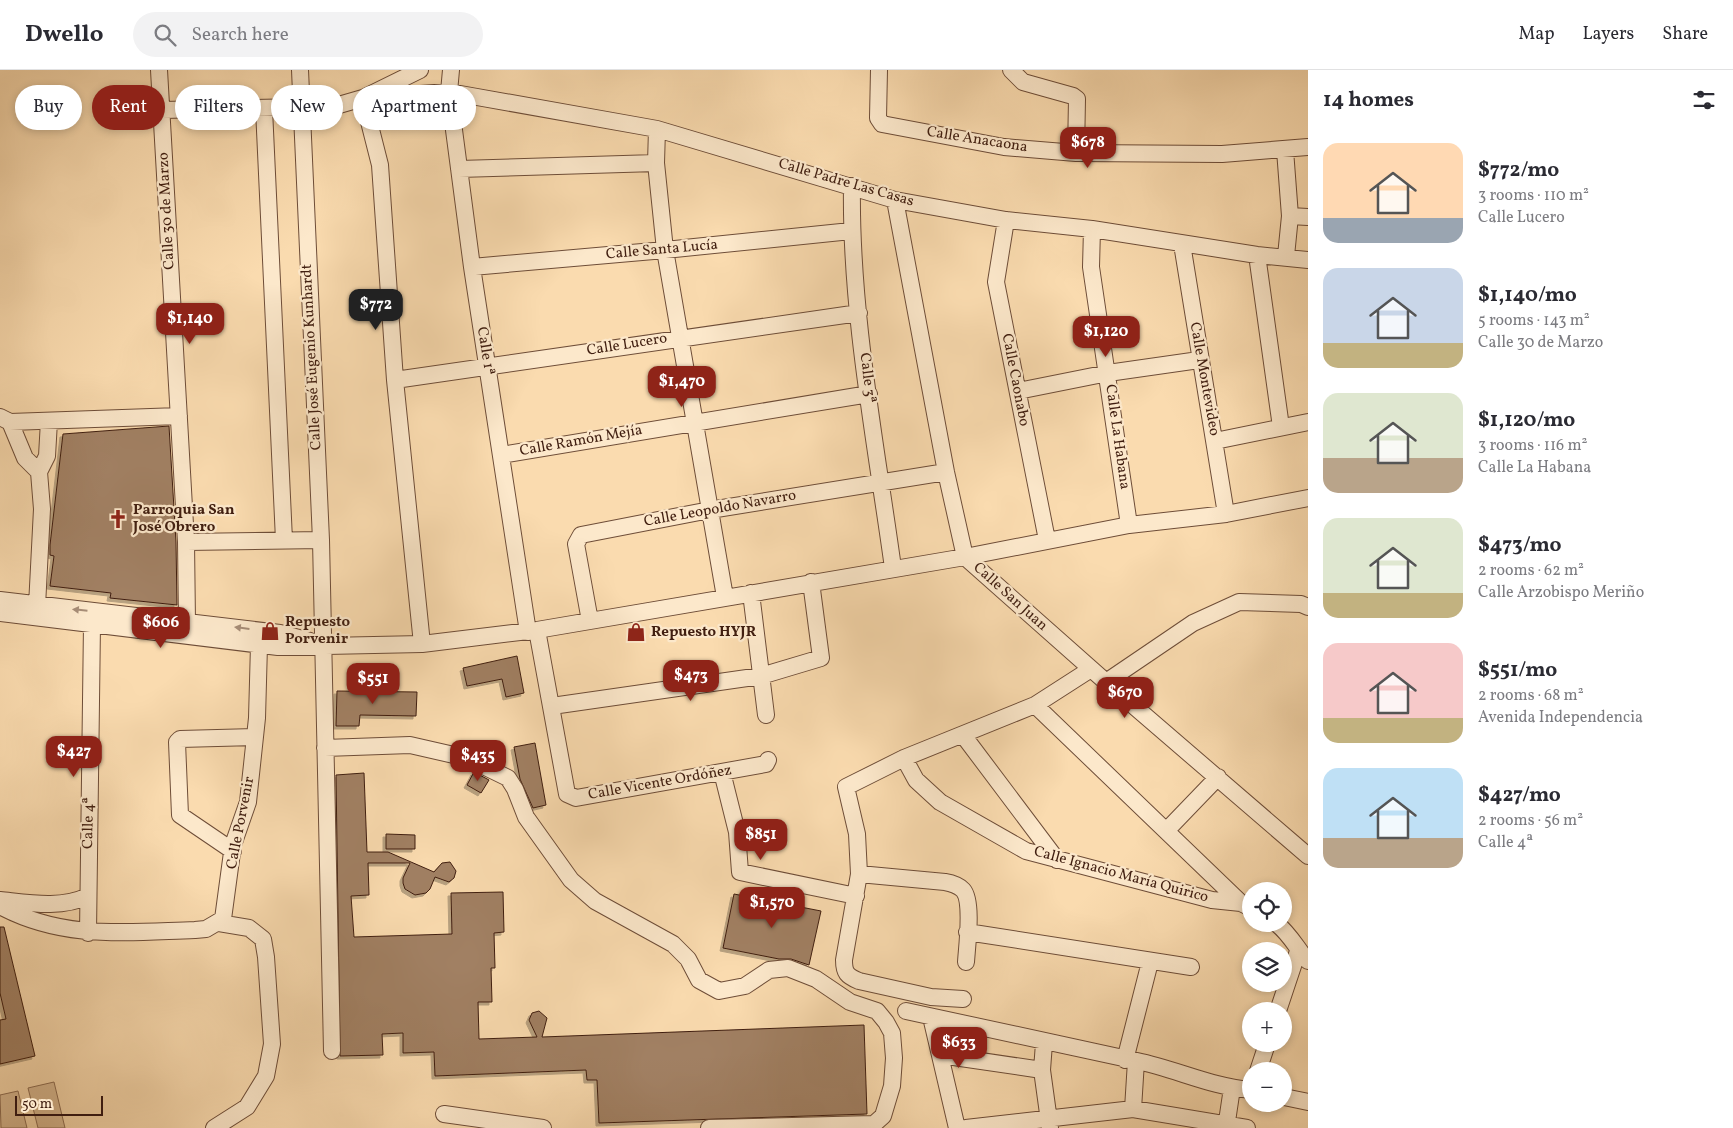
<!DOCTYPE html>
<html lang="en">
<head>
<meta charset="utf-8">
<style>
  :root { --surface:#fff; --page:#f2f2f3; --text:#2b2b33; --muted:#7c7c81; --line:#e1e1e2; --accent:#8f2418 }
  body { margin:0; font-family:Vollkorn,serif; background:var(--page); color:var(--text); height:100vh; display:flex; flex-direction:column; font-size:19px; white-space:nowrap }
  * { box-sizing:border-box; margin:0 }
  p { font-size:16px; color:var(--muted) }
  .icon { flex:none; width:28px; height:28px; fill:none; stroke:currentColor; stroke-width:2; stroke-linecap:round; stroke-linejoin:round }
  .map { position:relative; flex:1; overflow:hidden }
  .side { display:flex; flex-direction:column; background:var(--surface); width:425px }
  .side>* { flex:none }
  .top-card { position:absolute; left:15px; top:15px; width:475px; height:45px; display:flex; gap:10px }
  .fabs { position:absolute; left:1242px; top:812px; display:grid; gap:10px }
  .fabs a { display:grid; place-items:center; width:50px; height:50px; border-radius:50%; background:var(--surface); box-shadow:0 2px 8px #0003; font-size:25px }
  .scale { position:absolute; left:15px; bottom:12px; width:88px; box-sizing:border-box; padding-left:5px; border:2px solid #401e10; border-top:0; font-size:14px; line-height:18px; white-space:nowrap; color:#401e10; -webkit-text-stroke:4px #fce8cb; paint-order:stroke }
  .price { position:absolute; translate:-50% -42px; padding:0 11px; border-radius:10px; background:var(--accent); color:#fff; font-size:16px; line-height:32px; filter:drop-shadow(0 1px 2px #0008) }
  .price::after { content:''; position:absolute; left:50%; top:30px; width:15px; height:11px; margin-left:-8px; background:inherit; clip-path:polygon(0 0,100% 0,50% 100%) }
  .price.current { background:#222; color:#fff }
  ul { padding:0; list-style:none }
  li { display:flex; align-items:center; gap:15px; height:125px; padding:0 15px }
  li span { display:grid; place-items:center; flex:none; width:140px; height:100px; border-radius:15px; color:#555 }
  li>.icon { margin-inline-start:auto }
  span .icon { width:60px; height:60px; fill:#fffc; stroke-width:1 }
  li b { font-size:21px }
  h2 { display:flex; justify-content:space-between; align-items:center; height:60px; padding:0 15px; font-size:21px }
  .tag { padding:0 18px; border-radius:22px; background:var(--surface); box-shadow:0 2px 8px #0003; font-size:18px; line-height:45px }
  .tag.current { background:var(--accent); color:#fff }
  header { display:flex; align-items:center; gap:30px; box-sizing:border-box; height:70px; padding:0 25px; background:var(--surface); border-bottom:1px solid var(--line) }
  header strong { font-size:24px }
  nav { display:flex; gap:28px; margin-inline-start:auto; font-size:18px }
  .search { width:350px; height:45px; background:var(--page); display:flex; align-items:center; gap:12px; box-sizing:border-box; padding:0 18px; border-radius:28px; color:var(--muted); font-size:19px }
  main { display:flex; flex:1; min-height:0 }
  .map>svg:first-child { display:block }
  .green { fill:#dabb94; stroke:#8d6c52 }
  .building { fill:#a18063; stroke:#401e10; filter:url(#shadow) }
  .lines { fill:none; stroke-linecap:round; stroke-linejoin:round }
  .minor-casing { stroke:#6e4d38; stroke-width:18 }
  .minor { stroke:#fce8cb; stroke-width:16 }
  .oneway { fill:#a78d77 }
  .labels { text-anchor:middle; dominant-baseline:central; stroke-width:4.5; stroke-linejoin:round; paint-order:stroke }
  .street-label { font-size:15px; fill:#401e10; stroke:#fce8cb }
  .poi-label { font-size:15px; font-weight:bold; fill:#401e10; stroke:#fce8cb; text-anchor:start }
</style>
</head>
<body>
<header>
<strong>Dwello</strong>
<div class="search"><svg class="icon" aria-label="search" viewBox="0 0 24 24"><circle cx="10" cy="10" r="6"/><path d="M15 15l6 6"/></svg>Search here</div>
<nav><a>Map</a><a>Layers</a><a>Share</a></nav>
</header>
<main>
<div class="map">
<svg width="1308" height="1058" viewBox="0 0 1308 1058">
  <defs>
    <filter id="shadow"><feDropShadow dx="-3" dy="3" stdDeviation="0" flood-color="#0004"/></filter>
  </defs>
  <rect width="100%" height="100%" fill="#fadbaf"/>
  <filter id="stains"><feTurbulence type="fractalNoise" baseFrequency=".004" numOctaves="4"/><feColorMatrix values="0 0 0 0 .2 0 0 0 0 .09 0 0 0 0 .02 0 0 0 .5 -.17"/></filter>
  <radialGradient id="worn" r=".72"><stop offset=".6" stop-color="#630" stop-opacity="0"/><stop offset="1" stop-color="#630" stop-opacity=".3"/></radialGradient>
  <!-- green -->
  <path class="green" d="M54,1012L65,1058H38L28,1018Z
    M18,1021L27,1058H1L0,1025Z"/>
  <!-- building -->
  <path class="building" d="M169,356L176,472L177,535L110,528L111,523L50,516L54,486L50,485V475L63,364Z
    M517,586L524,623L506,627L502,609L467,616L463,598Z
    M337,621L417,622L416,646L360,645L359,656H336Z
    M535,673L546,735L533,738L520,709L514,677Z
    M474,702L489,710L481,723L467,715Z
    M364,703L367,782H388L434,802L442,793L450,792L456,801L454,808L449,812L435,807L430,819L426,823L415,825L405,819L403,813V808L410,793H368L369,825L351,826L354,867L452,864L451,823L503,822L504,862L494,863L495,898H491L492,932H478L479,969L537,967L529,950L532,943L539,941L547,948L542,967L864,955L867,1044L599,1053L597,1010H587L586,1000L435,1006L434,982L403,983V963L382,964L383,985L340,986L336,705Z
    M386,764L415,765V779H386Z
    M734,824L821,841L809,895L791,889H779L723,878Z
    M0,857H4L35,986L0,994V950L6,949L0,923Z"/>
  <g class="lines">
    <!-- minor casing -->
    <g class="minor-casing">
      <path id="minor" d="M159,0L186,472L187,552
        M300,0L321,470L332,981
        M420,0L363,28L380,95L395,310L422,574
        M451,0L449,22L472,197L528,562
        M879,0L878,48L882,54L1004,77L1076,83L1222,84L1308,77
        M1011,0L1023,12L1073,26L1077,29L1076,83
        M264,39L284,470
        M162,40L301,37L325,39L363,28L449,22L657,59L895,130L1006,150L1092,159L1257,185L1308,190
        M657,59L656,93L665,180L725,527
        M1285,80L1290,146L1286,186
        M459,99L656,93
        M852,116C850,241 876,374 893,498
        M895,130L946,402L965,487L1106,612L1308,786
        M1290,146L1308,147
        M1006,150L996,212L1047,470
        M1092,159L1091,197L1129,455
        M1182,174L1226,444
        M1257,185L1281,357
        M472,197L665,180L851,161
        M395,310L859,243
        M1018,321L1108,303L1199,290
        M0,347L10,352L25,388L39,402L42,439L37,536
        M10,352L179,346
        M1215,371L1308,352
        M501,385L869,324
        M39,402L47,386L49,351
        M186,472L321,470
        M751,523L766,645
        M0,530L280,563L310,571
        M0,543L278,577L422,574L537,560L965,487L1129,455L1226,444L1308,428
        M590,551L576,474L581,465L710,440L946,402
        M537,560L567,724L576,728L766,694L768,690
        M1106,612L1193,553L1239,532L1301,534L1308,537
        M1035,635L1241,833
        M552,636L761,606L821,588L811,512
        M963,665L1057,790
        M325,678L410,675L467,688L508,708L515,719L526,747L571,810L595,831L673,874L688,889L699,910L719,921L745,916L769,900L788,898L816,909L850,932L877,941L886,952L892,963L894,988L892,1016L883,1046L874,1054L709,1058
        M904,688L916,710L940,732L1026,781L1212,830L1241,833L1251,838
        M722,702L737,762L740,802L856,826
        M1167,760L1218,707
        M233,781L180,745L177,672L180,669L255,667
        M859,804L945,812C951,813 958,815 963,820C973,831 967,876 966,892
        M0,830C29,833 61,839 88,826
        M0,836C63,870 126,862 195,860L206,859L223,849L233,775L248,732L257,648L259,575
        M1277,854C1290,864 1297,879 1308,891
        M967,862L1191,897
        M88,863L92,554
        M963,929L931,927L859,911C847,906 844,903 844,890L859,804L857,764L846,717L904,688L1035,635L1091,599
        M906,941C983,958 1060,975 1137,991C1176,999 1212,1017 1251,1020
        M1278,941L1298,881
        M931,947L957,1058
        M1044,973L1042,1000L1050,1058
        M940,985L1042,1000
        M1125,990L1150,892
        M1258,1001L1267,974
        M1284,1027L1308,1032
        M1133,1039L1136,991
        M444,1044L543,1058
        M214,1058L247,1037L266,1006L272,974L266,887L263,869L249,858L219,853
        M966,1058L1133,1039L1247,1058
        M1226,1058L1232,1018"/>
    </g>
    <!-- minor -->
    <use href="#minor" class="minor"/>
  </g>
  <!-- one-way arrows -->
  <defs><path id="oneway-solid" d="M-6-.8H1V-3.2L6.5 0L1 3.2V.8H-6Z" transform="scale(1.25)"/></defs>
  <g class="oneway">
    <use href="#oneway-solid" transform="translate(80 540) rotate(-174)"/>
    <use href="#oneway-solid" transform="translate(242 558) rotate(-173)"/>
  </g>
  <!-- icons -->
  <defs>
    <g id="church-bare" transform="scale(1.5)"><path d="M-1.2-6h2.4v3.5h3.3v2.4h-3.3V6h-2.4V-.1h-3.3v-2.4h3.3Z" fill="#8f2418" stroke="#fce8cb" stroke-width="2.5" paint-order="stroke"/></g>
    <g id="shop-bare" transform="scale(1.5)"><path d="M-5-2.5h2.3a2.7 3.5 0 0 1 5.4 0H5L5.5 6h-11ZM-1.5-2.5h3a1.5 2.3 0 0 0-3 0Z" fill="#8f2418" stroke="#fce8cb" stroke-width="2.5" paint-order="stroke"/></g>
  </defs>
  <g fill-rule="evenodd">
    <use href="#church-bare" x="118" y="449"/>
    <use href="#shop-bare" x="270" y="561"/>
    <use href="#shop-bare" x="636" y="562"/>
  </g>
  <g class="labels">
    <!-- street labels -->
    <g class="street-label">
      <text transform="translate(977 70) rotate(9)">Calle Anacaona</text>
      <text transform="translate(846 113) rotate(16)">Calle Padre Las Casas</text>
      <text transform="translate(167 141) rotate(-93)">Calle 30 de Marzo</text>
      <text transform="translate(662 180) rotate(-5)">Calle Santa Lucía</text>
      <text transform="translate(627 275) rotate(-9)">Calle Lucero</text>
      <text transform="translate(485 281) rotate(81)">Calle 1ª</text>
      <text transform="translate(312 287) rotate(-93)">Calle José Eugenio Kunhardt</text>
      <text transform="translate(867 308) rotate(83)">Calle 3ª</text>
      <text transform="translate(1204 309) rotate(80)">Calle Montevideo</text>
      <text transform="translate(1015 310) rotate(79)">Calle Caonabo</text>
      <text transform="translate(1117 367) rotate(82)">Calle La Habana</text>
      <text transform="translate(581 371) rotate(-10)">Calle Ramón Mejía</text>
      <text transform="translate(720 439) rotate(-10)">Calle Leopoldo Navarro</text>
      <text transform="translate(1010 527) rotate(42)">Calle San Juan</text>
      <text transform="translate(660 713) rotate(-10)">Calle Vicente Ordóñez</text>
      <text transform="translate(89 753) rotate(-89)">Calle 4ª</text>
      <text transform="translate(241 753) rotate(-79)">Calle Porvenir</text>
      <text transform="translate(1121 805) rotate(15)">Calle Ignacio María Quirico</text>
    </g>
    <!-- poi labels -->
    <g class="poi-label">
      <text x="133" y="440">Parroquia San<tspan x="133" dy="17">José Obrero</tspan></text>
      <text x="285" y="552">Repuesto<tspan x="285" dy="17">Porvenir</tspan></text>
      <text x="651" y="562">Repuesto HYJR</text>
    </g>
  </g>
  <rect width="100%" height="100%" filter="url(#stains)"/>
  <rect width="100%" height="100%" fill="url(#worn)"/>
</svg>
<div class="fabs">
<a><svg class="icon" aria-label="locate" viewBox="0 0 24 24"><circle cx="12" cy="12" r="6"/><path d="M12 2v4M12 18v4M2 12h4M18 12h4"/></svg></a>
<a><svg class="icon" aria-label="layers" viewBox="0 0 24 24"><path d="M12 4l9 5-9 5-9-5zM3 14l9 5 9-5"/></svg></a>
<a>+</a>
<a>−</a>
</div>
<div class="scale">50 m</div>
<b class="price" style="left:1088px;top:99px">$678</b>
<b class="price current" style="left:376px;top:261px">$772</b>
<b class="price" style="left:190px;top:275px">$1,140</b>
<b class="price" style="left:1106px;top:288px">$1,120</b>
<b class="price" style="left:682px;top:338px">$1,470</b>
<b class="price" style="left:161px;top:579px">$606</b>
<b class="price" style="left:691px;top:632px">$473</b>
<b class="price" style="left:373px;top:635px">$551</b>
<b class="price" style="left:1125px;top:649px">$670</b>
<b class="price" style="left:74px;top:708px">$427</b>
<b class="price" style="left:478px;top:712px">$435</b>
<b class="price" style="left:761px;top:791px">$851</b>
<b class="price" style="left:772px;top:859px">$1,570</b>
<b class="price" style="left:959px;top:999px">$633</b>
<div class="top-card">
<a class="tag">Buy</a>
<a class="tag current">Rent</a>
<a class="tag">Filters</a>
<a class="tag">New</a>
<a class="tag">Apartment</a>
</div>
</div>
<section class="side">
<h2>14 homes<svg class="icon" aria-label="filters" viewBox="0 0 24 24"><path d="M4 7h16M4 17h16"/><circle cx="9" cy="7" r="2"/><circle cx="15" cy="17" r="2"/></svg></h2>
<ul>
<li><span style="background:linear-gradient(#ffd9b3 75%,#9aa5b1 0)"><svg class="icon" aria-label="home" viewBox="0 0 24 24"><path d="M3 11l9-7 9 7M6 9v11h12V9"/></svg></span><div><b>$772/mo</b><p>3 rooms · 110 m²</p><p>Calle Lucero</p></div></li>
<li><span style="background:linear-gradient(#c9d6e8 75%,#c2b280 0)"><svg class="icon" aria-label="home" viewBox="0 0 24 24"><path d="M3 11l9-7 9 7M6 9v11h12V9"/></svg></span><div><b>$1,140/mo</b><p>5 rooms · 143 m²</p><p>Calle 30 de Marzo</p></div></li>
<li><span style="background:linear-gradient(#dfe7d0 65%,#b9a48a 0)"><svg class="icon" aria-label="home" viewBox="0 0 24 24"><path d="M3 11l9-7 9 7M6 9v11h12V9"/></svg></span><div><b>$1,120/mo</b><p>3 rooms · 116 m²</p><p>Calle La Habana</p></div></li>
<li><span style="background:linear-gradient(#dfe7d0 75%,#c2b280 0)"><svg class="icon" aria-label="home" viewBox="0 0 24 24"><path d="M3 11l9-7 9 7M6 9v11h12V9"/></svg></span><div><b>$473/mo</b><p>2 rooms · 62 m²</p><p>Calle Arzobispo Meriño</p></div></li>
<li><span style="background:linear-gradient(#f6c9c9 75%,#c2b280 0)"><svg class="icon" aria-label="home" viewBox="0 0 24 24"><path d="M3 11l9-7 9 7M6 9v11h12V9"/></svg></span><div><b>$551/mo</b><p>2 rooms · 68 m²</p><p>Avenida Independencia</p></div></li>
<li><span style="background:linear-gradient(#bfe0f5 70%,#b9a48a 0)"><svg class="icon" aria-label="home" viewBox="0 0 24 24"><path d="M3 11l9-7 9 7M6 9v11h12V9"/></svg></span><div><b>$427/mo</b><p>2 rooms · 56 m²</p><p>Calle 4ª</p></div></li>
</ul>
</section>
</main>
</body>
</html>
